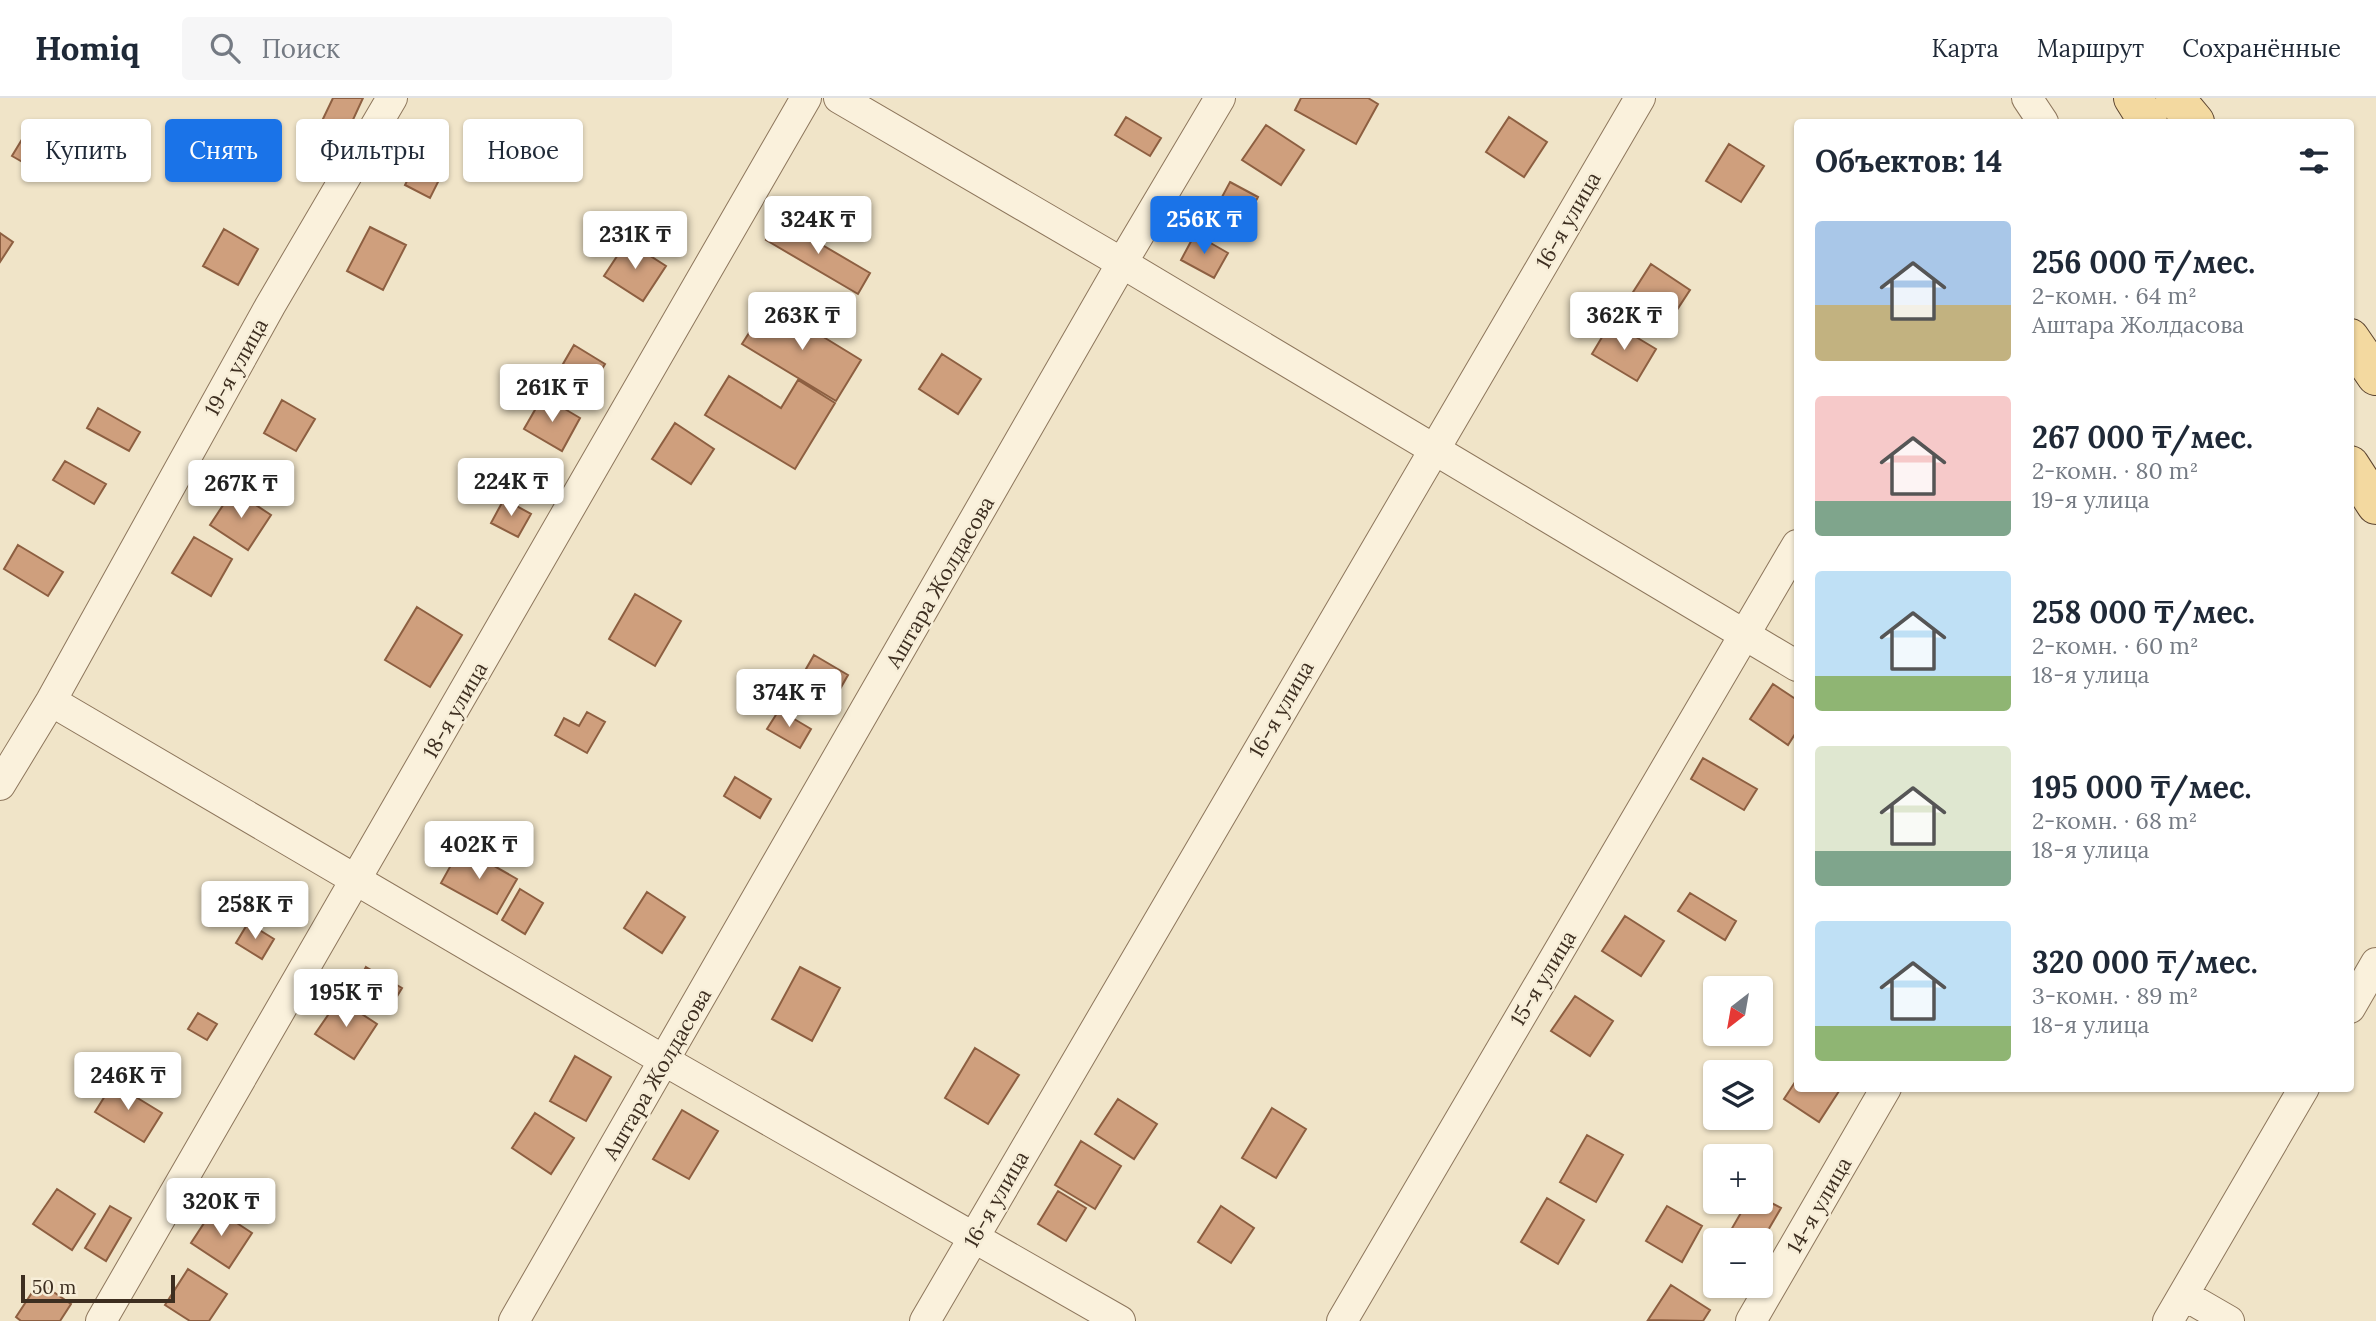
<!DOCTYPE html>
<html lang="ru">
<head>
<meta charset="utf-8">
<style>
  :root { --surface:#fff; --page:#f6f6f7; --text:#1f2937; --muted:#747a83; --line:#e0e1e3; --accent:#1a73e8 }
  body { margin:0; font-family:Lora,serif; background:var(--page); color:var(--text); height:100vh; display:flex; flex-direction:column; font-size:26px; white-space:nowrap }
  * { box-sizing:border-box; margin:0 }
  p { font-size:23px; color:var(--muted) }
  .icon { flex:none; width:38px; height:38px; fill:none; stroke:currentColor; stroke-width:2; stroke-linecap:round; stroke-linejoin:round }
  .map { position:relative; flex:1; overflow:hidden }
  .panel { position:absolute; left:1794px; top:21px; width:560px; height:973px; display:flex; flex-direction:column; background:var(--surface); border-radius:7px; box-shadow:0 2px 5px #0004 }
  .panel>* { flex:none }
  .banner { position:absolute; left:21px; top:21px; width:665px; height:63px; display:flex; gap:14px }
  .needle { width:46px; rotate:211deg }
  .controls { position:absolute; left:1703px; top:878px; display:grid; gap:14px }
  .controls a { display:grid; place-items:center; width:70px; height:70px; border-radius:7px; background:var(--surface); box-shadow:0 2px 5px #0004; font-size:35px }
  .scale { position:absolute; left:21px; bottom:18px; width:154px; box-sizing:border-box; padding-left:7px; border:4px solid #3d2e20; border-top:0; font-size:19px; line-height:24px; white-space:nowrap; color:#3d2e20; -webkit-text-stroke:5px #f7eed8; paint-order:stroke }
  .price { position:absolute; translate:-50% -60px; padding:0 16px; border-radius:7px; background:#fff; color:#222; font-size:23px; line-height:46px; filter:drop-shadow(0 2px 4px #0008) }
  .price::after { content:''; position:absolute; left:50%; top:42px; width:21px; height:16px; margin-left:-10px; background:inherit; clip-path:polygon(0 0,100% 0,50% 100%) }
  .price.active { background:var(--accent); color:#fff }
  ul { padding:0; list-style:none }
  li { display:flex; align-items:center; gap:21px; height:175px; padding:0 21px }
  li span { display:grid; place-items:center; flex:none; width:196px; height:140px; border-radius:7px; color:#555 }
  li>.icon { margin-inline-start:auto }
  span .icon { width:84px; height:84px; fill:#fffc; stroke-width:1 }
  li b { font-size:30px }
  h2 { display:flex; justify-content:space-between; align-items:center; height:84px; padding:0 21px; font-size:30px }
  .tag { padding:0 24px; border-radius:7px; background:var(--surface); box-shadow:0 2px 5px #0004; font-size:24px; line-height:63px }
  .tag.active { background:var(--accent); color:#fff }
  header { display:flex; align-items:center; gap:42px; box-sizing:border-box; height:98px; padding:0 35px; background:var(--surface); border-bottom:2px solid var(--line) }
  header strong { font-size:33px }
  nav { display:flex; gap:38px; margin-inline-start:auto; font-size:24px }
  .search { width:490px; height:63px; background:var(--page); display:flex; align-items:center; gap:18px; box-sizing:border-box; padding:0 24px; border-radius:7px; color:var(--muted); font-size:26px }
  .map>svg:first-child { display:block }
  .building { fill:#cf9f7d; stroke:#8d5f41; stroke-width:2 }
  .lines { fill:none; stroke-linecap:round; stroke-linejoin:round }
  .minor-casing { stroke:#8d765c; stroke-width:32 }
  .major-casing { stroke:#5b4430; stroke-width:40 }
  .minor { stroke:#faf1dc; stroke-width:30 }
  .major { stroke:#f3d9a0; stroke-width:38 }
  .labels { text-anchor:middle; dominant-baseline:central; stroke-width:5; stroke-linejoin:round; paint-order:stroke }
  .street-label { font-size:21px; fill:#3d2e20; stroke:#f7eed8 }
</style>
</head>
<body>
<header>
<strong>Homiq</strong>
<div class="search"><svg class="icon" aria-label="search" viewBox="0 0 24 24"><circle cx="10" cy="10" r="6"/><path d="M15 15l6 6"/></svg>Поиск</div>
<nav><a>Карта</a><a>Маршрут</a><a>Сохранённые</a></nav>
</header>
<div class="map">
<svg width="2376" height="1223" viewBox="0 0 2376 1223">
  <rect width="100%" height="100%" fill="#f0e4c8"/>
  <!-- building -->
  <path class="building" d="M333,0H363L346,37L321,25Z
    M1301,0H1368L1378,6L1356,46L1295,12Z
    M1126,19L1161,40L1150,58L1115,37Z
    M1509,19L1547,44L1524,79L1486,54Z
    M1266,27L1304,52L1281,87L1242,62Z
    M24,38L64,60L52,81L12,58Z
    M1729,46L1764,68L1741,104L1706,83Z
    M416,65L441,78L430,100L405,87Z
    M1230,84L1258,99L1243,127L1215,112Z
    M778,121L870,175L858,196L766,142Z
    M370,129L406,147L383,192L347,173Z
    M224,131L258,151L238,187L203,168Z
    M0,135L13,144L0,164Z
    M1195,136L1228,155L1214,180L1181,162Z
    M627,143L666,168L643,203L604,178Z
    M1651,166L1690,192L1667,227L1628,202Z
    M768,205L861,262L836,303L742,246Z
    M1611,224L1656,251L1637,283L1592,256Z
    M574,247L605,266L594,284L563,266Z
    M942,256L981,281L958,316L919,291Z
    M729,278L781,310L798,282L835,305L795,371L705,317Z
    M543,298L580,320L562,353L524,331Z
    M282,302L315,321L296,353L264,335Z
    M98,310L140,334L129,353L87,330Z
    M675,325L714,351L691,386L652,361Z
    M65,363L106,386L94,406L53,382Z
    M233,392L271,417L248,452L210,427Z
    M504,401L531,416L518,439L491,425Z
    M194,439L232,461L211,498L172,475Z
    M18,447L63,474L48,498L4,471Z
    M635,496L681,523L655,568L609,541Z
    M417,509L462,537L430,589L385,562Z
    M814,557L848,577L832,605L798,585Z
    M1773,586L1797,602V633L1788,647L1750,621Z
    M779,612L811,631L800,650L767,631Z
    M587,614L605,624L587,655L555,637L564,620L579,628Z
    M1703,660L1757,691L1744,712L1691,681Z
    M735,679L771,701L760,720L724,698Z
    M461,749L517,781L497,816L441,785Z
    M520,791L543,805L525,836L502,822Z
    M647,794L685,819L662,855L624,830Z
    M1690,795L1736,823L1725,842L1678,813Z
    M1625,818L1664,843L1641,878L1602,853Z
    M248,825L274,841L262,861L236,845Z
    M366,869L402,890L390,910L355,889Z
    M800,869L840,890L812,943L772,921Z
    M1575,898L1613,923L1590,958L1551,933Z
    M339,901L377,926L354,961L315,936Z
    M198,915L217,926L207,942L188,931Z
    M975,950L1019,977L988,1026L945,1000Z
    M575,958L611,979L586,1023L550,1003Z
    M1797,981V990H1841L1819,1024L1784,1001Z
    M113,985L162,1015L144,1044L95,1014Z
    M1118,1001L1157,1026L1134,1061L1095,1036Z
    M1272,1010L1306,1031L1276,1080L1242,1060Z
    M682,1012L718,1033L689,1081L653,1061Z
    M535,1015L574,1040L551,1076L512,1050Z
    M1587,1037L1623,1057L1596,1104L1560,1084Z
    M1081,1043L1121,1068L1095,1111L1055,1087Z
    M57,1091L95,1116L72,1152L33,1126Z
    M1058,1093L1086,1110L1066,1143L1038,1126Z
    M1760,1099L1781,1110L1760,1146V1143H1751L1731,1132L1742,1113L1728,1104H1760Z
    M1547,1100L1584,1122L1558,1166L1521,1144Z
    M110,1108L131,1120L106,1163L85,1150Z
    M1221,1108L1254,1130L1231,1165L1198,1144Z
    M1667,1108L1702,1128L1682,1164L1646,1143Z
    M214,1110L252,1135L229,1170L191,1145Z
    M188,1171L227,1196L209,1223H190L165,1207Z
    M39,1184L71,1206L60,1223H21L16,1219Z
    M1671,1187L1710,1212L1703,1223L1648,1222Z"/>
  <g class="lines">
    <!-- minor casing -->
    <g class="minor-casing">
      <path id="minor" d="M839,0L1122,165L1797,568
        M2027,0L2043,24
        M51,603L665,963L1120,1223
        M0,687L51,603L270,208L392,0
        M2350,910L2376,865
        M2184,1197L2229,1223
        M101,1223L806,0
        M514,1223L1122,165L1220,0
        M925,1223L1640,0
        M1342,1223L1797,447
        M1751,1223L1886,990
        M2168,1223L2304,990"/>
    </g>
    <!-- major casing -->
    <g class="major-casing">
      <path id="major" d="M2133,0L2148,24
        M2175,0L2195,24
        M2350,240L2376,278
        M2350,367L2376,407"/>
    </g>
    <!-- minor -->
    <use href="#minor" class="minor"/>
    <!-- major -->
    <use href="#major" class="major"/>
  </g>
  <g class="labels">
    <!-- street labels -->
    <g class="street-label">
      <text transform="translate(1568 122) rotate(-60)">16-я улица</text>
      <text transform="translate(236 269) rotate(-61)">19-я улица</text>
      <text transform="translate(940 484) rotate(-60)">Аштара Жолдасова</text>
      <text transform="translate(1281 611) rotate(-60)">16-я улица</text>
      <text transform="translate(455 612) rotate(-60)">18-я улица</text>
      <text transform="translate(1543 880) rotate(-59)">15-я улица</text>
      <text transform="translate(657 976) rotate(-60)">Аштара Жолдасова</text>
      <text transform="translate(996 1101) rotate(-60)">16-я улица</text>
      <text transform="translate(1819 1107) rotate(-60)">14-я улица</text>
    </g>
  </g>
</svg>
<div class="controls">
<a><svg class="needle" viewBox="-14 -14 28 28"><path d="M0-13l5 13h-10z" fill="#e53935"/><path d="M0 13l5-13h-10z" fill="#747a83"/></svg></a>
<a><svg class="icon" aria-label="layers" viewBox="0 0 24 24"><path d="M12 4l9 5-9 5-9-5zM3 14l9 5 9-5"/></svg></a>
<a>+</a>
<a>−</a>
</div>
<div class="scale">50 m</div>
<b class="price" style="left:818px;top:158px">324K ₸</b>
<b class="price active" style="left:1204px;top:158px">256K ₸</b>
<b class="price" style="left:635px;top:173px">231K ₸</b>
<b class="price" style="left:802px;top:254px">263K ₸</b>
<b class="price" style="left:1624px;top:254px">362K ₸</b>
<b class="price" style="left:552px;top:326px">261K ₸</b>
<b class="price" style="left:511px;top:420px">224K ₸</b>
<b class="price" style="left:241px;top:422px">267K ₸</b>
<b class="price" style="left:789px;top:631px">374K ₸</b>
<b class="price" style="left:479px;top:783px">402K ₸</b>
<b class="price" style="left:255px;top:843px">258K ₸</b>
<b class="price" style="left:346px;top:931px">195K ₸</b>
<b class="price" style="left:128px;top:1014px">246K ₸</b>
<b class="price" style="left:221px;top:1140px">320K ₸</b>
<div class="banner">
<a class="tag">Купить</a>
<a class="tag active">Снять</a>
<a class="tag">Фильтры</a>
<a class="tag">Новое</a>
</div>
<section class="panel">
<h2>Объектов: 14<svg class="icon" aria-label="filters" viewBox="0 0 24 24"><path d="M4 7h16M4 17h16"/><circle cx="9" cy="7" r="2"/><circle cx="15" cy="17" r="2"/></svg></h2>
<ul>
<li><span style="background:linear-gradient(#a9c7e8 60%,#c2b280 0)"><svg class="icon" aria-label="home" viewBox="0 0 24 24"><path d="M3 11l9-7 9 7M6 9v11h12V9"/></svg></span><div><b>256 000 ₸/мес.</b><p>2-комн. · 64 m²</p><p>Аштара Жолдасова</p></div></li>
<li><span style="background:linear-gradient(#f6c9c9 75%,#7fa58c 0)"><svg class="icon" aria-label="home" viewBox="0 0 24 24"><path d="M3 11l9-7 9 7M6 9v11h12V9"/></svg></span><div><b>267 000 ₸/мес.</b><p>2-комн. · 80 m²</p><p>19-я улица</p></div></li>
<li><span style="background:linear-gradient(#bfe0f5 75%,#8fb573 0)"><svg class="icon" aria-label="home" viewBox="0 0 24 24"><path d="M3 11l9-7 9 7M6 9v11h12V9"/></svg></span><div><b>258 000 ₸/мес.</b><p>2-комн. · 60 m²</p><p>18-я улица</p></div></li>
<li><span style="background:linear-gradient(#dfe7d0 75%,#7fa58c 0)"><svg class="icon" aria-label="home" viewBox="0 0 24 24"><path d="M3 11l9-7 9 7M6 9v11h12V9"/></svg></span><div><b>195 000 ₸/мес.</b><p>2-комн. · 68 m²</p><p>18-я улица</p></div></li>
<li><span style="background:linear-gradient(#bfe0f5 75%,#8fb573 0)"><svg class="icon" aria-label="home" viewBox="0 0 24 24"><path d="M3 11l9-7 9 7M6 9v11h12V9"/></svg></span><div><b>320 000 ₸/мес.</b><p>3-комн. · 89 m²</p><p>18-я улица</p></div></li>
</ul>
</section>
</div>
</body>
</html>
